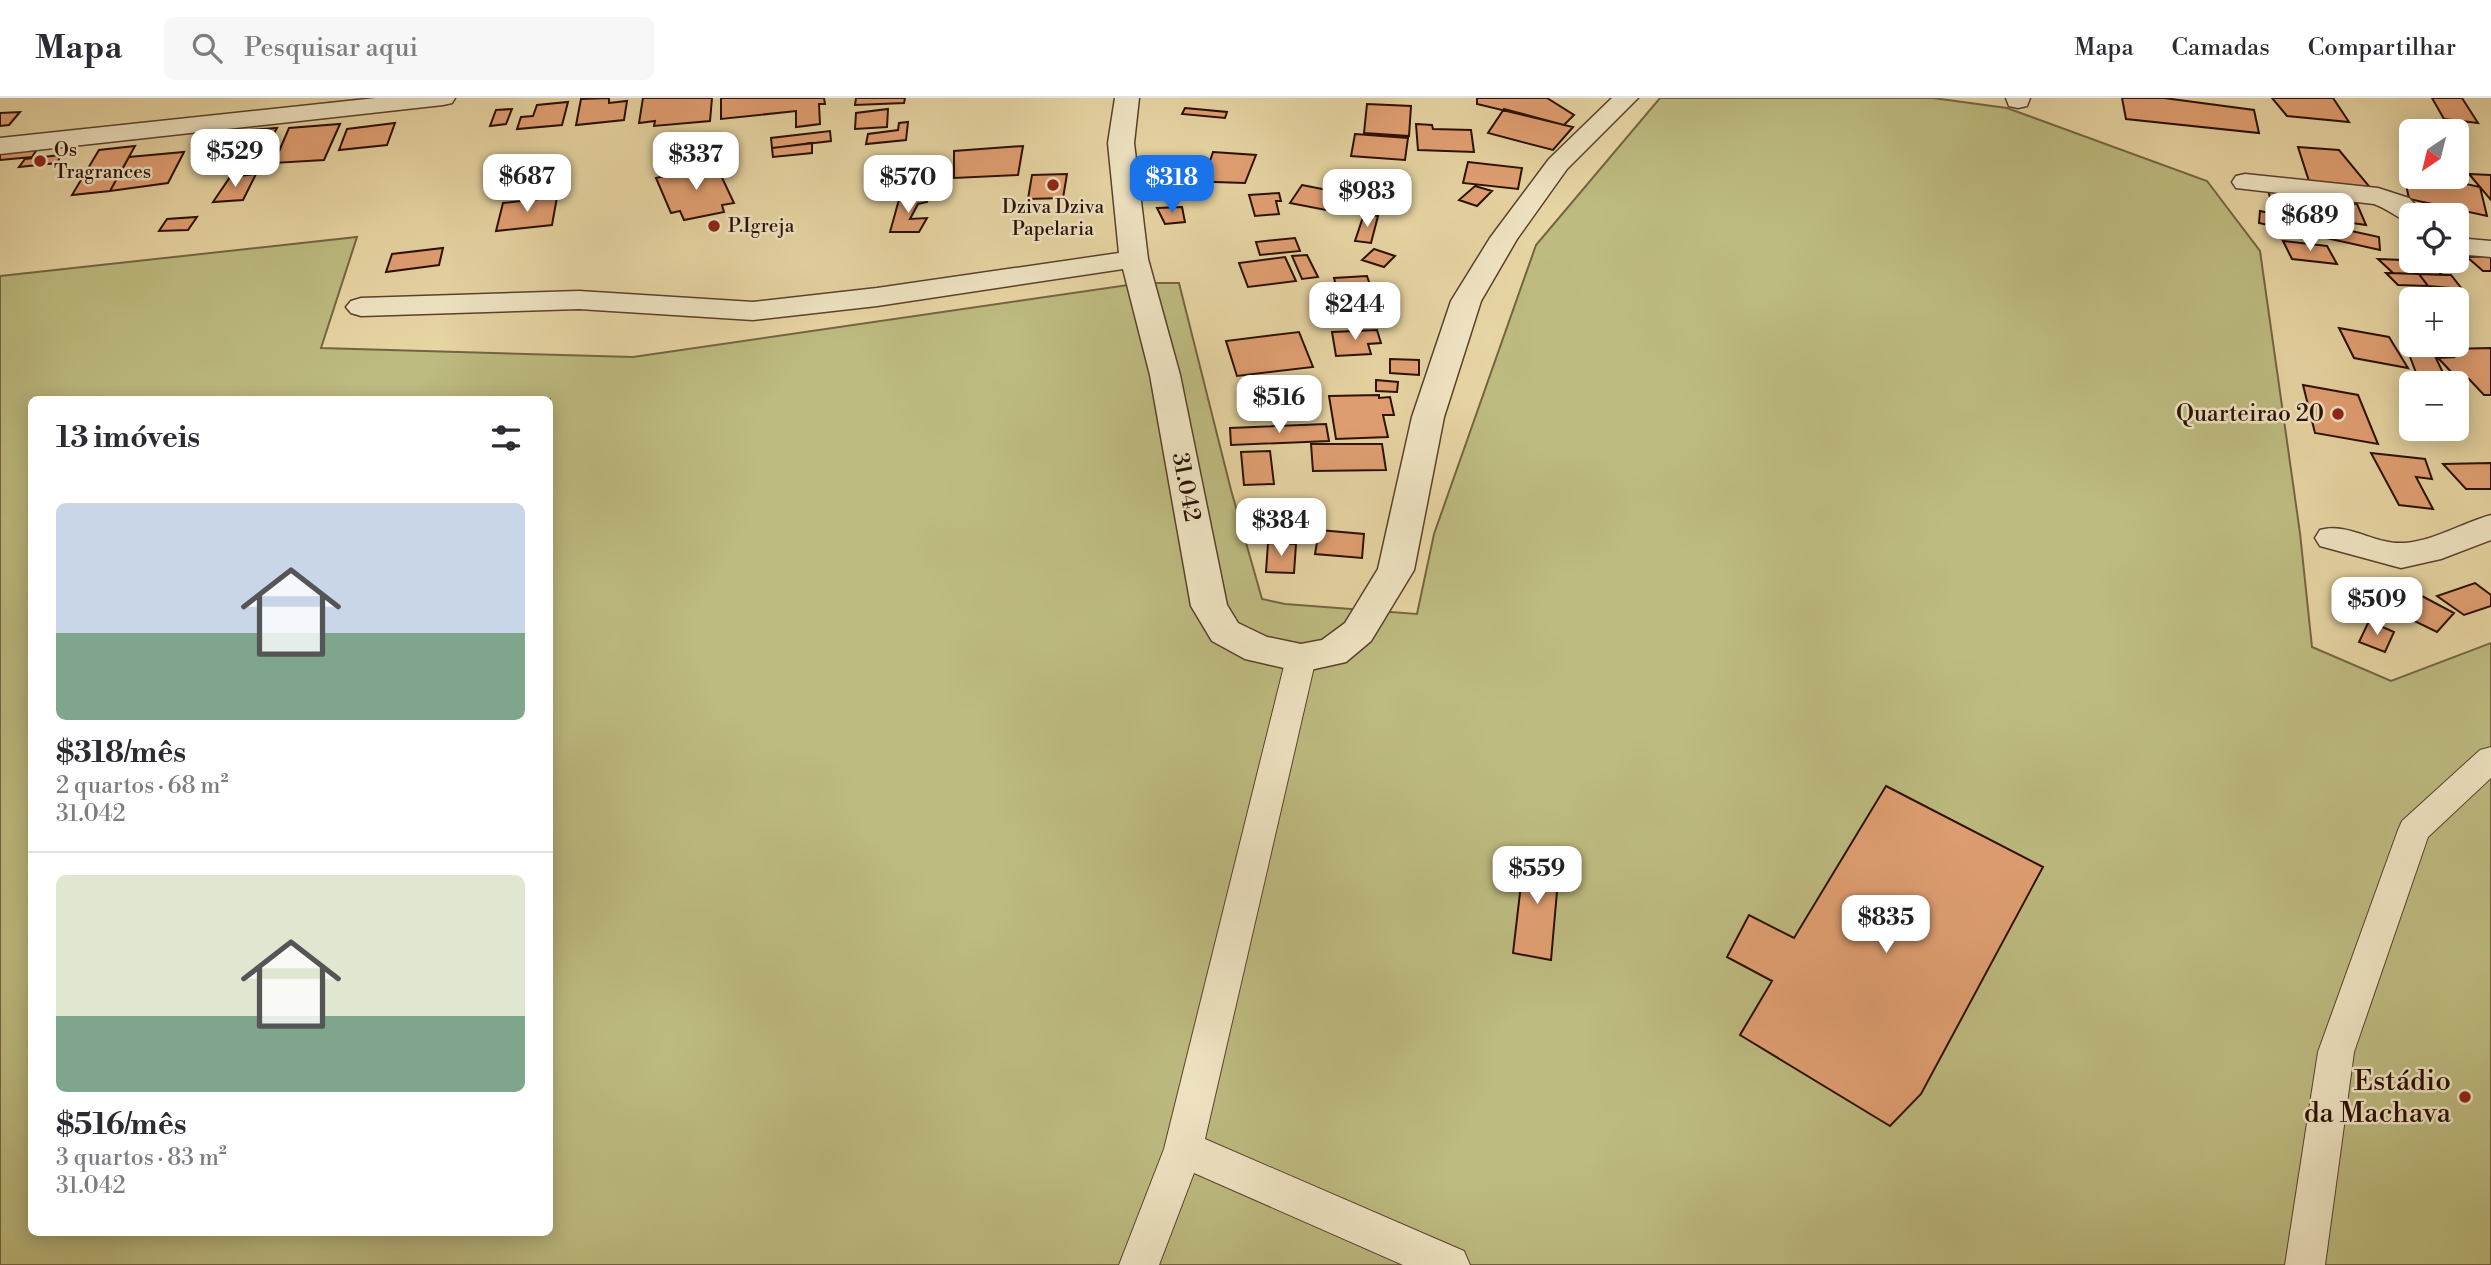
<!DOCTYPE html>
<html lang="pt">
<head>
<meta charset="utf-8">
<style>
  :root { --surface:#fff; --page:#f7f7f7; --text:#2b2b33; --muted:#7c7c81; --line:#e1e1e2; --accent:#1a73e8 }
  body { margin:0; font-family:"Libre Bodoni",serif; background:var(--page); color:var(--text); height:100vh; display:flex; flex-direction:column; font-size:26px; white-space:nowrap }
  * { box-sizing:border-box; margin:0 }
  p { font-size:23px; color:var(--muted) }
  .icon { flex:none; width:38px; height:38px; fill:none; stroke:currentColor; stroke-width:2; stroke-linecap:round; stroke-linejoin:round }
  .map { position:relative; flex:1; overflow:hidden }
  .drawer { position:absolute; left:28px; top:298px; width:525px; height:840px; display:flex; flex-direction:column; background:var(--surface); border-radius:10px; box-shadow:0 4px 18px #0003 }
  .drawer>* { flex:none }
  .needle { width:46px; rotate:215deg }
  .controls { position:absolute; left:2399px; top:21px; display:grid; gap:14px }
  .controls a { display:grid; place-items:center; width:70px; height:70px; border-radius:10px; background:var(--surface); box-shadow:0 4px 18px #0003; font-size:35px }
  .price { position:absolute; translate:-50% -60px; padding:0 16px; border-radius:14px; background:#fff; color:#222; font-size:23px; line-height:46px; filter:drop-shadow(0 2px 4px #0008) }
  .price::after { content:''; position:absolute; left:50%; top:42px; width:21px; height:16px; margin-left:-10px; background:inherit; clip-path:polygon(0 0,100% 0,50% 100%) }
  .price.active { background:var(--accent); color:#fff }
  ul { padding:0; list-style:none }
  li { display:grid; align-content:center; gap:14px; height:371px; padding:0 28px }
  li+li { border-top:2px solid var(--line) }
  li span { display:grid; place-items:center; height:217px; border-radius:10px; color:#555 }
  li>.icon { margin-inline-start:auto }
  span .icon { width:126px; height:126px; fill:#fffc; stroke-width:1 }
  li b { font-size:30px }
  h2 { display:flex; justify-content:space-between; align-items:center; height:84px; padding:0 28px; font-size:30px }
  header { display:flex; align-items:center; gap:42px; box-sizing:border-box; height:98px; padding:0 35px; background:var(--surface); border-bottom:2px solid var(--line) }
  header strong { font-size:33px }
  nav { display:flex; gap:38px; margin-inline-start:auto; font-size:24px }
  .search { width:490px; height:63px; background:var(--page); display:flex; align-items:center; gap:18px; box-sizing:border-box; padding:0 24px; border-radius:10px; color:var(--muted); font-size:26px }
  .map>svg:first-child { display:block }
  .green { fill:#bdbb80; stroke:#746542; stroke-width:2; fill-rule:evenodd }
  .building { fill:#e2a073; stroke:#2b0f04; stroke-width:2 }
  .lines { fill:none; stroke-linecap:round; stroke-linejoin:round }
  .lane-casing { stroke:#5a402c; stroke-width:2 }
  .street-casing { stroke:#5a402c; stroke-width:3 }
  .lane { fill:#efe4c3; fill-rule:evenodd }
  .street { fill:#efe4c3; fill-rule:evenodd }
  .poi-dot { fill:#8f2418; stroke:#efe4c3; stroke-width:2.5 }
  .labels { text-anchor:middle; dominant-baseline:central; stroke-width:5; stroke-linejoin:round; paint-order:stroke }
  .far-poi-label { font-size:19px; fill:#2b0f04; stroke:#efe4c3; text-anchor:start }
  .poi-label { font-size:23px; fill:#2b0f04; stroke:#efe4c3; text-anchor:end }
  .street-label { font-size:23px; fill:#2b0f04; stroke:#efe4c3 }
  .near-poi-label { font-size:28px; fill:#2b0f04; stroke:#efe4c3; text-anchor:end }
</style>
</head>
<body>
<header>
<strong>Mapa</strong>
<div class="search"><svg class="icon" aria-label="search" viewBox="0 0 24 24"><circle cx="10" cy="10" r="6"/><path d="M15 15l6 6"/></svg>Pesquisar aqui</div>
<nav><a>Mapa</a><a>Camadas</a><a>Compartilhar</a></nav>
</header>
<div class="map">
<svg width="2491" height="1167" viewBox="0 0 2491 1167">
  <rect width="100%" height="100%" fill="#e7d5a3"/>
  <filter id="stains"><feTurbulence type="fractalNoise" baseFrequency=".00286" numOctaves="4"/><feColorMatrix values="0 0 0 0 .2 0 0 0 0 .09 0 0 0 0 .02 0 0 0 .5 -.17"/></filter>
  <radialGradient id="worn" r=".72"><stop offset=".6" stop-color="#630" stop-opacity="0"/><stop offset="1" stop-color="#630" stop-opacity=".3"/></radialGradient>
  <!-- green -->
  <path class="green" d="M1660,0H1933L2007,10L2207,83L2260,153L2300,435L2312,549L2391,583L2491,545V1167H0V178L357,139L321,250L633,259L1142,185H1179L1231,392L1262,501L1285,506L1417,516L1434,436L1536,147ZM32,301H550V1134H32Z"/>
  <!-- building -->
  <path class="building" d="M609,0V5L627,3L624,22L576,27L581,1Z
    M643,0H712L710,23L654,28L655,23L639,25Z
    M721,0H824L825,6H819L820,26L796,29V13L721,21Z
    M856,0H905L904,5L855,7Z
    M1477,0H1547L1574,17L1564,27L1477,6Z
    M2122,0H2164L2254,12L2259,35L2126,21Z
    M2272,0H2333L2349,24L2287,18Z
    M2432,0H2462L2478,25L2444,21Z
    M568,4L562,27L517,31L521,19L533,18L537,7Z
    M1367,6L1411,8L1409,38L1364,35Z
    M1185,10L1227,14L1225,20L1182,16Z
    M512,11L506,26L490,28L496,12Z
    M888,11L887,29L855,31L856,15Z
    M1504,11L1564,27L1573,29L1553,52L1488,35Z
    M20,14L9,27L0,28V15Z
    M908,24L906,42L866,46L868,36L898,32L899,25Z
    M395,25L387,47L339,52L347,31Z
    M340,26L324,62L274,65L289,30Z
    M1416,26L1432,27L1433,31L1471,32L1474,54L1418,52Z
    M277,30L256,68L201,74L224,34Z
    M830,33L831,43L772,50L771,40Z
    M1355,36L1408,40L1405,62L1351,58Z
    M812,45V55L773,59L772,50Z
    M39,48L32,59L0,62V53Z
    M135,48L110,93L72,97L99,52Z
    M1023,48L1018,77L954,80V53Z
    M2298,49L2339,52L2373,93L2309,83Z
    M184,54L168,85L110,93L129,59Z
    M1213,54L1256,57L1245,85L1183,83V64L1209,66Z
    M61,57L57,65L19,69L25,61Z
    M1468,64L1522,70L1518,91L1463,85Z
    M716,67L734,105L722,107L724,114L684,122L680,113L671,115L656,80Z
    M2403,72L2412,74V79H2434L2480,89L2487,118L2409,101Z
    M256,76L243,102L213,104L230,79Z
    M1067,76L1063,100L1028,101L1032,77Z
    M2469,76L2491,77V102Z
    M1302,87L1342,95L1331,113L1290,105Z
    M1475,88L1492,93L1477,108L1459,102Z
    M2268,93L2357,106L2366,127L2275,114Z
    M1279,95L1281,103H1276L1279,116L1255,118L1249,97Z
    M929,97L927,104L918,106L910,121L927,120L919,134H890L900,98Z
    M557,99L552,127L496,133L503,105Z
    M1182,109L1185,124L1165,126L1157,110Z
    M2260,113L2379,139L2380,152L2259,125Z
    M1364,116L1378,118L1371,145L1355,143Z
    M197,119L188,132L159,133L167,121Z
    M1295,140L1300,153L1260,157L1256,144Z
    M2283,143L2327,148L2337,166L2292,161Z
    M443,150L439,167L386,174L392,156Z
    M1374,151L1395,158L1384,169L1362,162Z
    M1307,157L1318,179L1302,181L1292,158Z
    M2491,158V173H2483L2467,159Z
    M1285,159L1296,183L1248,189L1239,165Z
    M2378,161L2428,163L2442,177L2393,175Z
    M2386,175L2419,176L2428,188L2398,187Z
    M2419,176L2451,177L2462,191L2428,188Z
    M1367,178L1372,193L1338,195L1334,180Z
    M1352,213L1382,219L1377,228L1347,222Z
    M2339,230L2389,239L2408,270L2354,260Z
    M1377,232L1381,245L1368,246L1371,256L1336,258L1332,234Z
    M1299,234L1313,269L1237,278L1226,243Z
    M2491,250V297H2484L2469,281L2456,279L2438,260L2454,259L2449,251Z
    M2407,251L2433,254L2448,285H2420Z
    M1390,261L1419,262V277L1390,275Z
    M1376,282L1398,284L1397,294L1376,293Z
    M2303,287L2358,297L2378,346L2315,335Z
    M1379,297V300L1390,299L1394,317H1383L1388,339L1336,341L1329,298Z
    M1326,326L1329,343L1231,347L1230,330Z
    M1311,346H1382L1386,372L1313,373Z
    M1270,353L1274,386L1244,387L1241,354Z
    M2371,355L2425,361L2432,381L2416,379L2433,411L2399,407Z
    M2491,365V391H2466L2443,366Z
    M1319,432L1364,436L1362,460L1315,456Z
    M1268,445L1296,446L1294,475L1266,474Z
    M2475,485L2491,497V508L2464,517L2437,498Z
    M2420,497L2454,515L2437,534L2402,517Z
    M2369,523L2394,534L2385,554L2359,544Z
    M1886,688L2043,769L1921,996L1890,1028L1740,937L1772,883L1727,859L1749,817L1794,840Z
    M1525,752L1560,759L1551,862L1513,855Z"/>
  <g class="lines">
    <!-- lane casing -->
    <g class="lane-casing">
      <path id="lane" d="M1301,549L1311,552L1316,560L1205,1041L1464,1153L1470,1167H1403L1194,1075L1159,1167H1119L1164,1051L1286,560L1291,552Z
        M2491,649V680L2428,739L2354,954L2325,1167H2285L2318,954L2398,732L2402,723L2480,652Z"/>
    </g>
    <!-- street casing -->
    <g class="street-casing">
      <path id="street" d="M376,0H455L452,5L443,7L0,56V40Z
        M1115,0H1139L1134,45L1148,161L1180,277L1227,507L1238,525L1267,539L1301,546L1322,542L1345,525L1378,471L1412,319L1451,203L1490,140L1549,61L1612,0H1638L1567,71L1517,141L1481,203L1444,319L1414,472L1371,543L1346,564L1301,574L1245,561L1212,543L1191,508L1150,277L1123,171L877,208L753,222L579,211L361,218L351,215L346,209L351,203L361,200L579,193L753,204L877,190L1119,155L1108,45Z
        M2006,0H2030L2027,8L2018,10L2009,8Z
        M2245,76L2378,90L2409,100L2425,117H2412V125C2399,122 2389,111 2374,106L2236,90L2232,84L2236,78Z
        M2457,140L2491,143V159L2457,156Z
        M2491,417V442L2441,461L2401,470L2320,448L2315,440L2320,432C2348,424 2375,447 2404,445C2434,443 2462,425 2491,417Z"/>
    </g>
    <!-- lane -->
    <use href="#lane" class="lane"/>
    <!-- street -->
    <use href="#street" class="street"/>
  </g>
  <!-- markers -->
  <g class="poi-dot">
    <circle cx="40" cy="63" r="7"/>
    <circle cx="1053" cy="87" r="7"/>
    <circle cx="714" cy="128" r="7"/>
    <circle cx="2338" cy="316" r="7"/>
    <circle cx="2465" cy="999" r="7"/>
  </g>
  <g class="labels">
    <!-- far-poi labels -->
    <g class="far-poi-label">
      <text x="54" y="52">Os<tspan x="54" dy="22">Tragrances</tspan></text>
      <text x="1053" y="109" text-anchor="middle">Dziva Dziva<tspan x="1053" dy="22">Papelaria</tspan></text>
      <text x="728" y="128">P.Igreja</text>
    </g>
    <!-- poi labels -->
    <g class="poi-label">
      <text x="2324" y="316">Quarteirao 20</text>
    </g>
    <!-- street labels -->
    <g class="street-label">
      <text transform="translate(1186 389) rotate(79)">31.042</text>
    </g>
    <!-- near-poi labels -->
    <g class="near-poi-label">
      <text x="2451" y="983">Estádio<tspan x="2451" dy="32">da Machava</tspan></text>
    </g>
  </g>
  <rect width="100%" height="100%" filter="url(#stains)"/>
  <rect width="100%" height="100%" fill="url(#worn)"/>
</svg>
<div class="controls">
<a><svg class="needle" viewBox="-14 -14 28 28"><path d="M0-13l5 13h-10z" fill="#e53935"/><path d="M0 13l5-13h-10z" fill="#7c7c81"/></svg></a>
<a><svg class="icon" aria-label="locate" viewBox="0 0 24 24"><circle cx="12" cy="12" r="6"/><path d="M12 2v4M12 18v4M2 12h4M18 12h4"/></svg></a>
<a>+</a>
<a>−</a>
</div>
<b class="price" style="left:235px;top:91px">$529</b>
<b class="price" style="left:696px;top:94px">$337</b>
<b class="price" style="left:527px;top:116px">$687</b>
<b class="price" style="left:908px;top:117px">$570</b>
<b class="price active" style="left:1172px;top:117px">$318</b>
<b class="price" style="left:1367px;top:131px">$983</b>
<b class="price" style="left:2310px;top:155px">$689</b>
<b class="price" style="left:1355px;top:244px">$244</b>
<b class="price" style="left:1279px;top:337px">$516</b>
<b class="price" style="left:1281px;top:460px">$384</b>
<b class="price" style="left:2377px;top:539px">$509</b>
<b class="price" style="left:1537px;top:808px">$559</b>
<b class="price" style="left:1886px;top:857px">$835</b>
<section class="drawer">
<h2>13 imóveis<svg class="icon" aria-label="filters" viewBox="0 0 24 24"><path d="M4 7h16M4 17h16"/><circle cx="9" cy="7" r="2"/><circle cx="15" cy="17" r="2"/></svg></h2>
<ul>
<li><span style="background:linear-gradient(#c9d6e8 60%,#7fa58c 0)"><svg class="icon" aria-label="home" viewBox="0 0 24 24"><path d="M3 11l9-7 9 7M6 9v11h12V9"/></svg></span><div><b>$318/mês</b><p>2 quartos · 68 m²</p><p>31.042</p></div></li>
<li><span style="background:linear-gradient(#dfe7d0 65%,#7fa58c 0)"><svg class="icon" aria-label="home" viewBox="0 0 24 24"><path d="M3 11l9-7 9 7M6 9v11h12V9"/></svg></span><div><b>$516/mês</b><p>3 quartos · 83 m²</p><p>31.042</p></div></li>
</ul>
</section>
</div>
</body>
</html>
